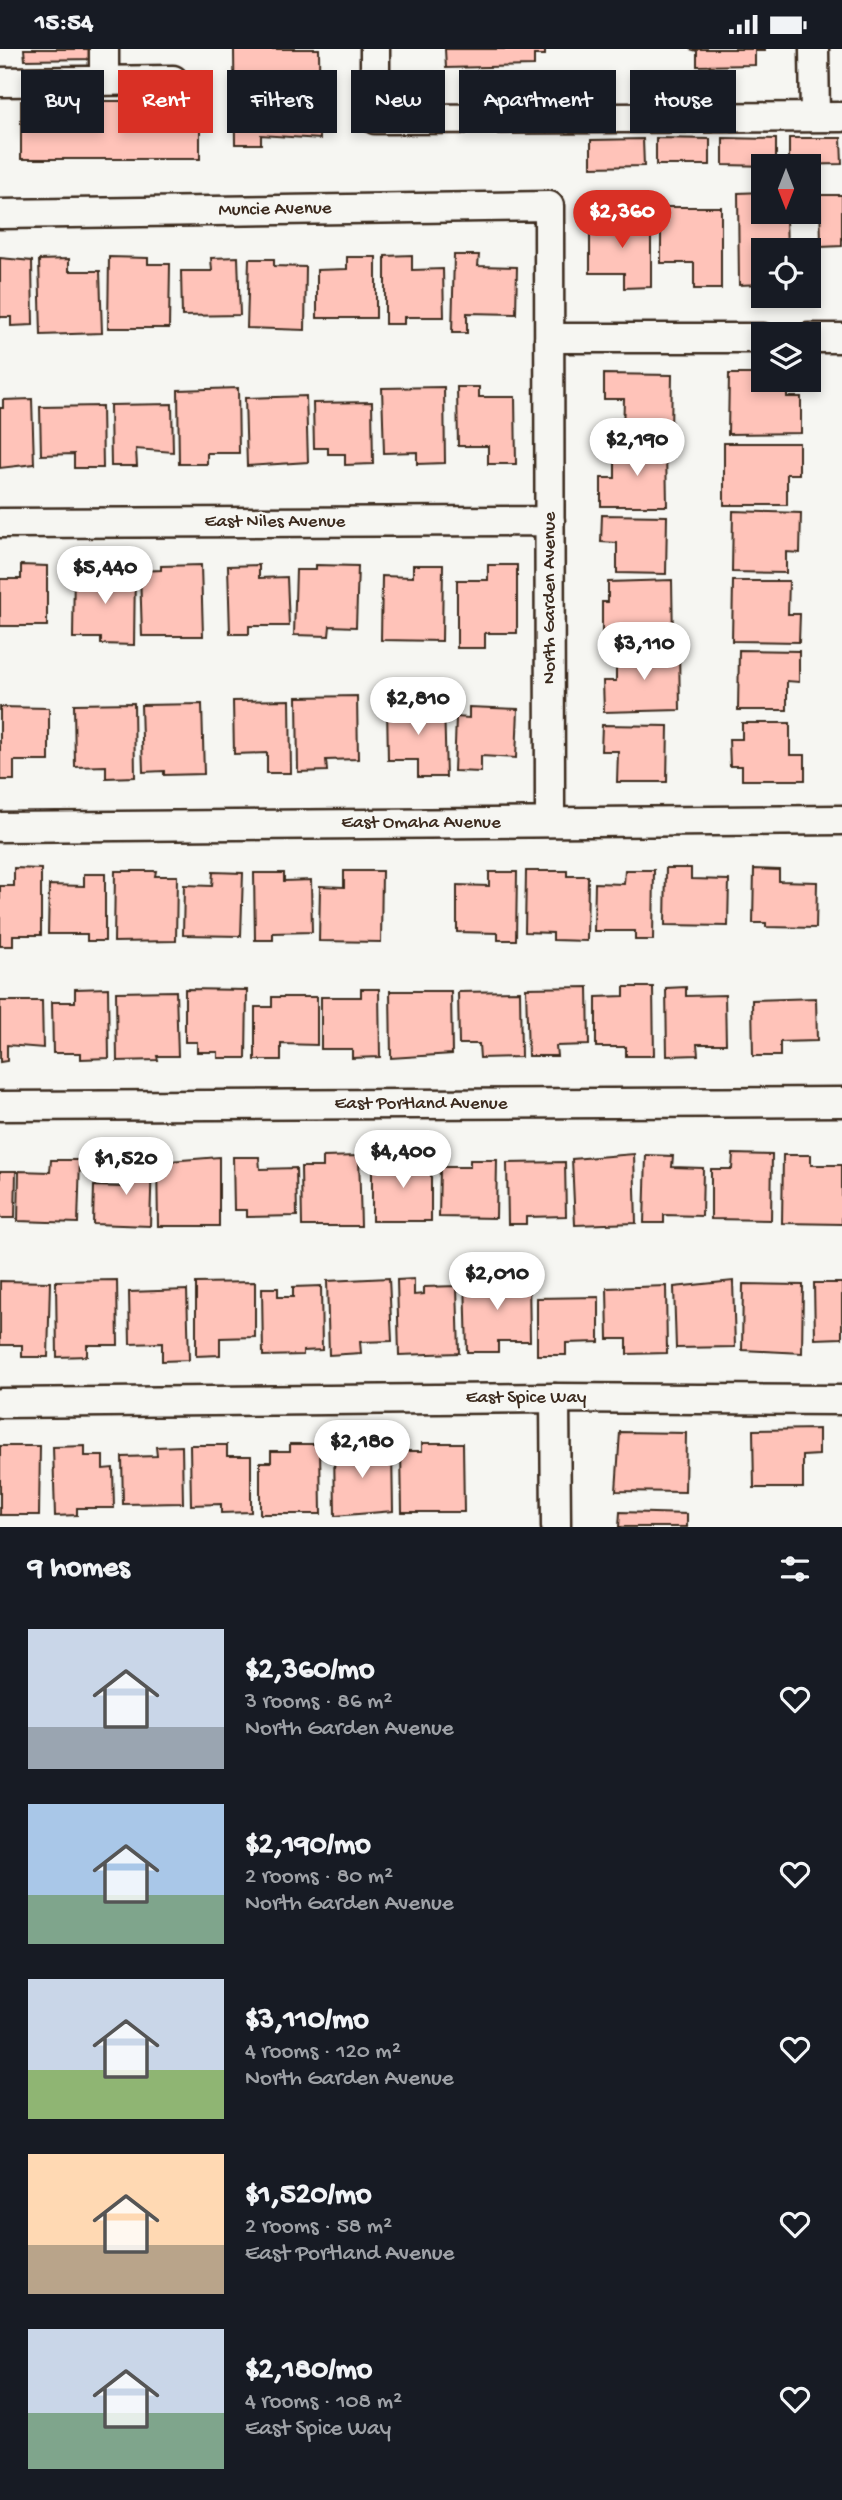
<!DOCTYPE html>
<html lang="en">
<head>
<meta charset="utf-8">
<style>
  :root { --surface:#171b24; --page:#20242c; --text:#f1f3f6; --muted:#9ea1a6; --accent:#d93025 }
  body { margin:0; font-family:"Gochi Hand",sans-serif; background:var(--page); color:var(--text); height:100vh; display:flex; flex-direction:column; font-size:26px; white-space:nowrap }
  * { box-sizing:border-box; margin:0 }
  p { font-size:23px; color:var(--muted) }
  .icon { flex:none; width:38px; height:38px; fill:none; stroke:currentColor; stroke-width:2; stroke-linecap:round; stroke-linejoin:round }
  .map { position:relative; height:1478px; overflow:hidden }
  .drawer { display:flex; flex-direction:column; background:var(--surface); flex:1 }
  .drawer>* { flex:none }
  .hud { position:absolute; left:21px; top:21px; width:802px; height:63px; display:flex; gap:14px }
  .needle { width:46px; rotate:180deg }
  .controls { position:absolute; left:751px; top:105px; display:grid; gap:14px }
  .controls a { display:grid; place-items:center; width:70px; height:70px; border-radius:0px; background:var(--surface); box-shadow:0 4px 10px #0003; font-size:35px }
  .price { position:absolute; translate:-50% -60px; padding:0 16px; border-radius:24px; background:#fff; color:#222; font-size:23px; line-height:46px; filter:drop-shadow(0 2px 4px #0008) }
  .price::after { content:''; position:absolute; left:50%; top:42px; width:21px; height:16px; margin-left:-10px; background:inherit; clip-path:polygon(0 0,100% 0,50% 100%) }
  .price.active { background:var(--accent); color:#fff }
  ul { padding:0; list-style:none }
  li { display:flex; align-items:center; gap:21px; height:175px; padding:0 28px }
  li span { display:grid; place-items:center; flex:none; width:196px; height:140px; border-radius:0px; color:#555 }
  li>.icon { margin-inline-start:auto }
  span .icon { width:84px; height:84px; fill:#fffc; stroke-width:1 }
  li b { font-size:30px }
  h2 { display:flex; justify-content:space-between; align-items:center; height:84px; padding:0 28px; font-size:30px }
  .chip { padding:0 24px; border-radius:0px; background:var(--surface); box-shadow:0 4px 10px #0003; font-size:24px; line-height:63px }
  .chip.active { background:var(--accent); color:#fff }
  .status { display:flex; justify-content:space-between; align-items:center; height:49px; padding:0 35px; background:var(--surface); direction:ltr }
  .status svg { height:19px; fill:currentColor }
  .map>svg:first-child { display:block }
  .building { fill:#ffc3b9; stroke:#3b2a1e; stroke-width:2 }
  .lines { fill:none; stroke-linecap:round; stroke-linejoin:round }
  .minor-casing { stroke:#3b2a1e; stroke-width:33 }
  .minor { stroke:#f6f6f2; stroke-width:28 }
  .labels { text-anchor:middle; dominant-baseline:central; stroke-width:5; stroke-linejoin:round; paint-order:stroke }
  .street-label { font-size:19px; fill:#3b2a1e; stroke:#f6f6f2 }
</style>
</head>
<body>
<div class="status"><b>15:54</b><svg viewBox="0 0 49 12"><path d="M0 12V9h3v3zM5 12V6h3v6zM10 12V3h3v9zM15 12V0h3v12zM26 1h20v11H26zM47 4h2v5h-2z"/></svg></div>
<div class="map">
<svg width="842" height="1478" viewBox="0 0 842 1478">
  <rect width="100%" height="100%" fill="#f6f6f2"/>
  <filter id="ink" filterUnits="userSpaceOnUse"><feTurbulence type="fractalNoise" baseFrequency=".0143" numOctaves="2"/><feDisplacementMap in="SourceGraphic" scale="14" xChannelSelector="R" yChannelSelector="G"/><feConvolveMatrix kernelMatrix="1 2 1 2 8 2 1 2 1" color-interpolation-filters="sRGB"/></filter>
  <g filter="url(#ink)">
    <!-- building -->
    <path class="building" d="M24,0H95V10L25,11Z
      M234,0H319L320,90L261,86V95H235Z
      M445,0H545V6H534V17L446,19Z
      M690,0H765V2H755V16L697,17V2Z
      M21,52H200V110H21Z
      M656,89L710,90V116H656Z
      M723,89L776,90V117L723,116Z
      M789,89H841L842,115L789,116Z
      M643,90L644,117L591,118V91Z
      M763,143L764,167L786,166L787,201H763V235L739,236L738,144Z
      M820,146H842V197L821,198Z
      M661,158H721V240H694V214H661Z
      M604,162H627V178L651,177V238L624,239V224H590V175H604Z
      M412,206V221L443,220L444,268H404V275H385V207Z
      M454,206H479L478,217L517,218L516,265L467,264V284H452Z
      M109,208L148,209V215H170L169,279H108Z
      M238,208L240,266L182,267L181,222H212L211,209Z
      M347,208H376V269H317V221L347,220Z
      M0,209L32,212L33,276L11,277V268H0Z
      M69,210V222H100L102,284L41,286L39,211Z
      M249,210H274V217L306,218L305,281L247,279Z
      M604,325L672,326L671,384L623,383L624,350H604Z
      M729,325H763V331H787V348H801V384L728,385Z
      M444,338L445,414L417,415V403L384,404L382,339Z
      M457,338H479V348H515L516,415H488V397H458Z
      M238,339L239,404H207V415H179L178,341Z
      M306,347L308,413L247,417L245,349Z
      M32,350L34,415L0,419V359H3V351Z
      M372,353L373,415L345,416V405H328V399H314L313,354Z
      M172,355L173,403L136,400L137,417H111L110,356Z
      M102,357L103,419H74V405L41,406L40,358Z
      M724,394H799V425H787V456H724Z
      M615,398H666L667,457H601V429H615Z
      M733,462L801,464L800,504L786,503V524L732,523Z
      M602,466L667,467L666,525L617,524V494L601,493Z
      M21,516L47,517V577H0V530H21Z
      M201,516L203,587H142L140,522L161,521V517Z
      M259,516V529L287,528L289,577H249V585H230L228,517Z
      M316,516L358,517L356,578L330,577L329,587L294,586L296,521H316Z
      M413,516H443L442,592L381,591L382,527L413,528Z
      M488,516H517V584H485V599H457V531H488Z
      M74,519H101L100,533H113V519H135L134,596L101,595V589H73Z
      M672,531L673,592L602,593V553H608V533Z
      M733,532H789L788,565H800L799,593L732,592Z
      M679,600L680,661L604,663L603,632H616V601Z
      M739,601L799,602V633L787,632V661H738Z
      M357,647L358,710L326,711L327,722L298,723L297,648Z
      M290,651L291,724H267V704L234,705L233,652Z
      M134,654L135,728L106,729V717L75,718L74,655Z
      M444,654L446,728H418V711H388L387,656Z
      M202,655L204,725L164,726V722L143,723L141,656Z
      M0,658L49,659V712H14V731H0Z
      M469,658L518,660L516,709L481,707V723L454,722L456,668L469,669Z
      M742,674H790V706H805V731H742V717H730L729,690H742Z
      M602,676L668,677L667,733H617L618,702H601Z
      M14,819L41,820V886H13V897H0V837H14Z
      M666,819H691V830L729,831L728,877L665,876Z
      M754,820L779,821V832L817,833L816,879L766,878V874H753Z
      M625,821H654L653,891H635V882H594L595,834L624,835Z
      M115,822H156L155,827H177L176,892L114,893Z
      M344,822H382L381,893L319,892L320,837L344,838Z
      M526,822H567V827H588L587,892L553,891V884L525,883Z
      M213,823L243,824L241,887L183,886L184,836L212,837Z
      M489,823H517L516,891H498V884L457,883V836L489,837Z
      M254,824H284V832L311,831L312,883L273,884V891H255Z
      M84,825H105V892H87V885H48L49,836L84,837Z
      M588,938L589,996L556,997L557,1007H528L526,939Z
      M624,938H653L654,1007H626V998H596V948L624,947Z
      M686,938V947L725,946L726,995H697L698,1006L667,1007L666,939Z
      M108,939L109,1009L81,1010V1004H53L52,953H75V940Z
      M185,940L247,941L246,1009H218V1003H197V993H185Z
      M361,940H379L380,1008L352,1009V1000H321V948H361Z
      M176,942L178,1007H157L158,1011L117,1012L116,943Z
      M390,942H451L452,1005L391,1009Z
      M520,942L521,1008L480,1009L479,995H459L458,943Z
      M272,948H317V996L281,995V1011H255V958H272Z
      M816,949L817,992L780,993V1007H753L752,951Z
      M0,952H42L43,999L7,996V1012L0,1013Z
      M404,1102L431,1103V1172H372V1119H404Z
      M634,1105L636,1174L575,1176L572,1110Z
      M733,1105L772,1106L771,1171L711,1170V1120H732Z
      M646,1106L673,1107L672,1118L703,1119L702,1167L664,1166V1174H644Z
      M783,1106H811V1116H842V1175L782,1174Z
      M359,1107L361,1177H302L301,1118H323V1108Z
      M219,1108V1177H158L157,1113Z
      M233,1108H259L260,1120L296,1119L297,1167L247,1168V1161H234Z
      M123,1110L152,1111L150,1177L93,1175L94,1137L122,1138Z
      M51,1111H80L78,1174L18,1172L19,1122L50,1123Z
      M470,1111H497L496,1169L439,1168L440,1118H470Z
      M565,1113L566,1167L526,1168V1175H508L507,1114Z
      M0,1122H16L15,1169H0Z
      M529,1228L530,1292H498V1303H467L465,1229Z
      M389,1229L392,1292L360,1293L361,1304L329,1306L327,1232Z
      M414,1230V1246L424,1245V1238L457,1237L459,1304L399,1306L397,1231Z
      M117,1231L118,1296H87V1307L57,1308L56,1232Z
      M0,1232L50,1233L48,1308H22V1296H0Z
      M733,1232L735,1298L676,1299L674,1238Z
      M255,1233V1288L220,1289V1306L196,1307V1234Z
      M814,1234H842V1289L815,1290Z
      M743,1235L803,1236L802,1304L742,1301Z
      M321,1237L322,1301L303,1302V1306L263,1307L262,1239H278V1248H293V1238Z
      M666,1237L667,1304L627,1305V1290H608L607,1239Z
      M187,1241L189,1311L162,1312V1294L130,1295L129,1243Z
      M599,1248V1293L566,1294V1306H537V1249Z
      M819,1380V1406L803,1407V1439H754L753,1381Z
      M620,1383L686,1384L685,1443L616,1442Z
      M334,1394H364V1401H392L393,1462L335,1467Z
      M422,1394H463L464,1463H402L401,1402H422Z
      M290,1395H320L321,1465H260V1413H271V1402H290Z
      M190,1396H227V1407H251V1463L221,1464V1455L191,1456Z
      M0,1397H40L39,1466H0Z
      M85,1397V1407H103V1420L113,1419L114,1459H77V1466L55,1467L53,1398Z
      M182,1397L183,1454L123,1455L122,1408L157,1407L156,1398Z
      M620,1463L687,1465V1478H619Z"/>
    <g class="lines">
      <!-- minor casing -->
      <g class="minor-casing">
        <path id="minor" d="M104,0V32
          M375,0V70L842,68
          M814,0L815,68
          M0,33L173,31
          M0,165L549,157L550,773
          M549,289H763
          M808,289H842
          M0,474L550,472
          M0,778L842,771
          M0,1057L842,1053
          M555,1349L556,1478
          M0,1354L555,1349L842,1351"/>
      </g>
      <!-- minor -->
      <use href="#minor" class="minor"/>
    </g>
  </g>
  <g class="labels">
    <!-- street labels -->
    <g class="street-label">
      <text transform="translate(275 161) rotate(-1)">Muncie Avenue</text>
      <text x="275" y="473">East Niles Avenue</text>
      <text transform="translate(550 549) rotate(-90)">North Garden Avenue</text>
      <text x="421" y="774">East Omaha Avenue</text>
      <text x="421" y="1055">East Portland Avenue</text>
      <text x="526" y="1349">East Spice Way</text>
    </g>
  </g>
</svg>
<div class="controls">
<a><svg class="needle" viewBox="-14 -14 28 28"><path d="M0-13l5 13h-10z" fill="#e53935"/><path d="M0 13l5-13h-10z" fill="#9ea1a6"/></svg></a>
<a><svg class="icon" aria-label="locate" viewBox="0 0 24 24"><circle cx="12" cy="12" r="6"/><path d="M12 2v4M12 18v4M2 12h4M18 12h4"/></svg></a>
<a><svg class="icon" aria-label="layers" viewBox="0 0 24 24"><path d="M12 4l9 5-9 5-9-5zM3 14l9 5 9-5"/></svg></a>
</div>
<b class="price active" style="left:622px;top:201px">$2,360</b>
<b class="price" style="left:637px;top:429px">$2,190</b>
<b class="price" style="left:105px;top:557px">$5,440</b>
<b class="price" style="left:644px;top:633px">$3,110</b>
<b class="price" style="left:418px;top:688px">$2,810</b>
<b class="price" style="left:403px;top:1141px">$4,400</b>
<b class="price" style="left:126px;top:1148px">$1,520</b>
<b class="price" style="left:497px;top:1263px">$2,010</b>
<b class="price" style="left:362px;top:1431px">$2,180</b>
<div class="hud">
<a class="chip">Buy</a>
<a class="chip active">Rent</a>
<a class="chip">Filters</a>
<a class="chip">New</a>
<a class="chip">Apartment</a>
<a class="chip">House</a>
</div>
</div>
<section class="drawer">
<h2>9 homes<svg class="icon" aria-label="filters" viewBox="0 0 24 24"><path d="M4 7h16M4 17h16"/><circle cx="9" cy="7" r="2"/><circle cx="15" cy="17" r="2"/></svg></h2>
<ul>
<li><span style="background:linear-gradient(#c9d6e8 70%,#9aa5b1 0)"><svg class="icon" aria-label="home" viewBox="0 0 24 24"><path d="M3 11l9-7 9 7M6 9v11h12V9"/></svg></span><div><b>$2,360/mo</b><p>3 rooms · 86 m²</p><p>North Garden Avenue</p></div><svg class="icon" aria-label="heart" viewBox="0 0 24 24"><path d="M12 20l-8-8c-3-5 5-10 8-4 3-6 11-1 8 4z"/></svg></li>
<li><span style="background:linear-gradient(#a9c7e8 65%,#7fa58c 0)"><svg class="icon" aria-label="home" viewBox="0 0 24 24"><path d="M3 11l9-7 9 7M6 9v11h12V9"/></svg></span><div><b>$2,190/mo</b><p>2 rooms · 80 m²</p><p>North Garden Avenue</p></div><svg class="icon" aria-label="heart" viewBox="0 0 24 24"><path d="M12 20l-8-8c-3-5 5-10 8-4 3-6 11-1 8 4z"/></svg></li>
<li><span style="background:linear-gradient(#c9d6e8 65%,#8fb573 0)"><svg class="icon" aria-label="home" viewBox="0 0 24 24"><path d="M3 11l9-7 9 7M6 9v11h12V9"/></svg></span><div><b>$3,110/mo</b><p>4 rooms · 120 m²</p><p>North Garden Avenue</p></div><svg class="icon" aria-label="heart" viewBox="0 0 24 24"><path d="M12 20l-8-8c-3-5 5-10 8-4 3-6 11-1 8 4z"/></svg></li>
<li><span style="background:linear-gradient(#ffd9b3 65%,#b9a48a 0)"><svg class="icon" aria-label="home" viewBox="0 0 24 24"><path d="M3 11l9-7 9 7M6 9v11h12V9"/></svg></span><div><b>$1,520/mo</b><p>2 rooms · 58 m²</p><p>East Portland Avenue</p></div><svg class="icon" aria-label="heart" viewBox="0 0 24 24"><path d="M12 20l-8-8c-3-5 5-10 8-4 3-6 11-1 8 4z"/></svg></li>
<li><span style="background:linear-gradient(#c9d6e8 60%,#7fa58c 0)"><svg class="icon" aria-label="home" viewBox="0 0 24 24"><path d="M3 11l9-7 9 7M6 9v11h12V9"/></svg></span><div><b>$2,180/mo</b><p>4 rooms · 108 m²</p><p>East Spice Way</p></div><svg class="icon" aria-label="heart" viewBox="0 0 24 24"><path d="M12 20l-8-8c-3-5 5-10 8-4 3-6 11-1 8 4z"/></svg></li>
</ul>
</section>
</body>
</html>
